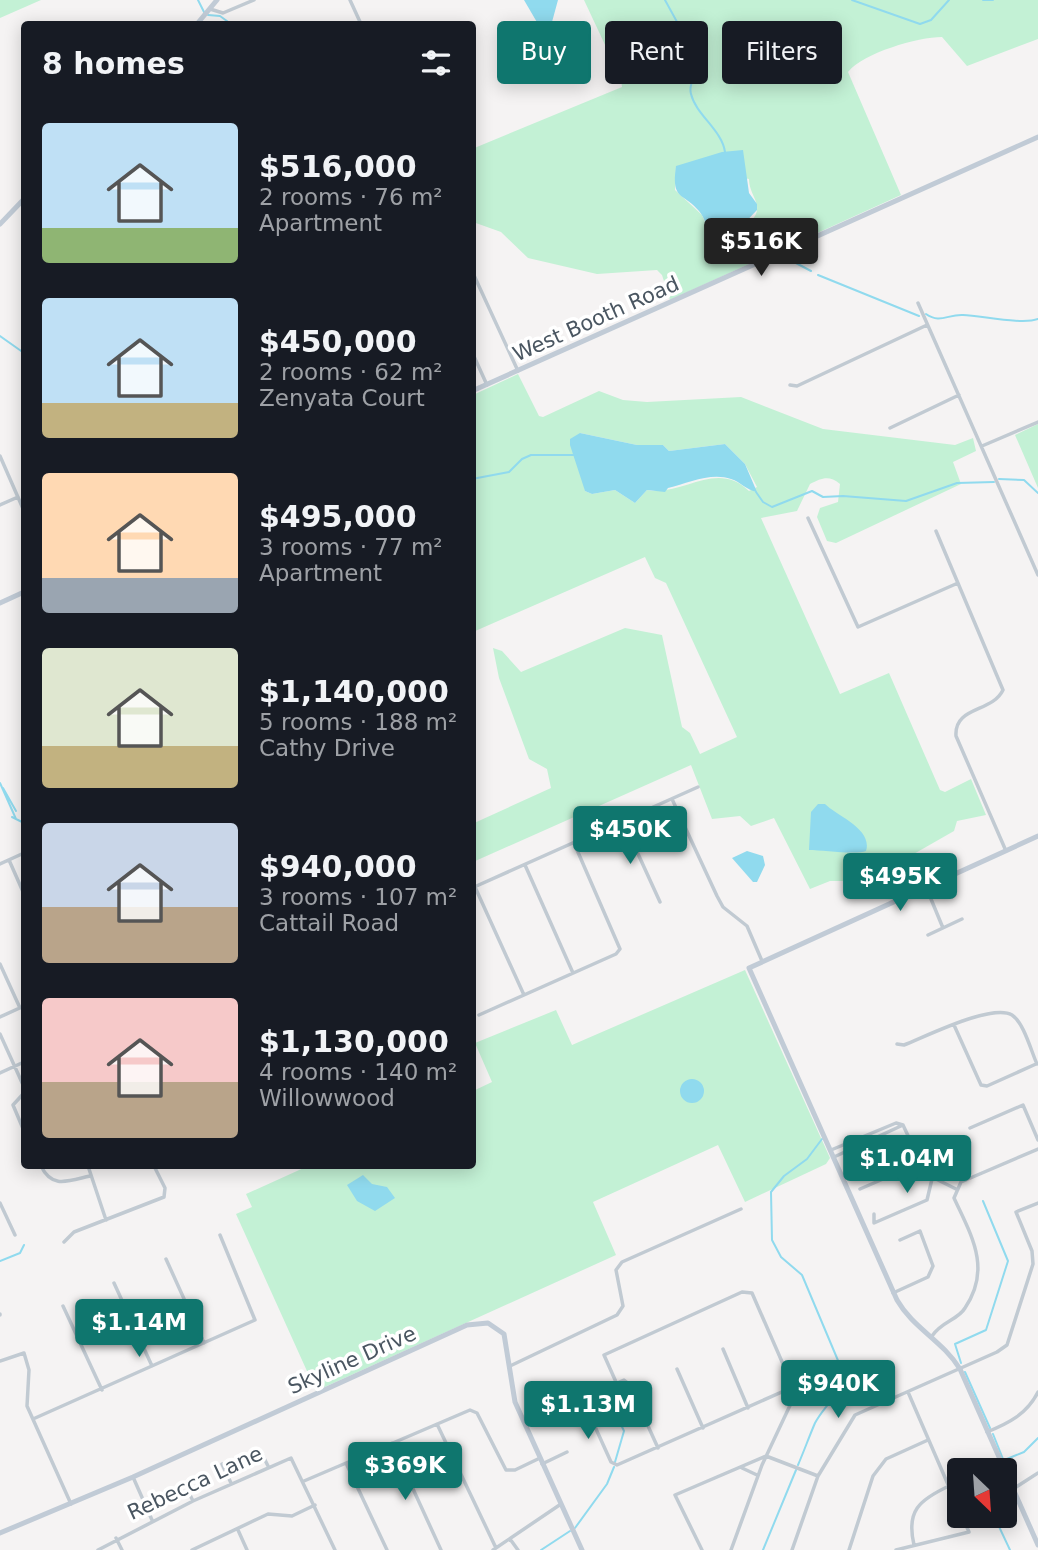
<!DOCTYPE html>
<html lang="en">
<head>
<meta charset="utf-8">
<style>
  :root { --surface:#171b24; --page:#20242c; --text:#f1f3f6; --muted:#9ea1a6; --accent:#0f766e }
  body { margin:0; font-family:"DejaVu Sans",sans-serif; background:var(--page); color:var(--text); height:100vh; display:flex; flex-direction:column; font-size:26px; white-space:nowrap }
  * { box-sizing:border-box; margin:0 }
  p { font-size:23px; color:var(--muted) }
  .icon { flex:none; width:38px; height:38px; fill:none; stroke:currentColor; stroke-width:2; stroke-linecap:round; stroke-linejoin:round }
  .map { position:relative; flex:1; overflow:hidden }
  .sheet { position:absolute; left:21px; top:21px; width:455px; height:1148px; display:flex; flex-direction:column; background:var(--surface); border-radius:7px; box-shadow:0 4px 18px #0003 }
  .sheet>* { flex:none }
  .hud { position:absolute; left:497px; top:21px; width:436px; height:63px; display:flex; gap:14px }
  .needle { width:46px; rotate:155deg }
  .fabs { position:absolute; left:947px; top:1458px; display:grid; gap:14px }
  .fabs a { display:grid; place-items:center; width:70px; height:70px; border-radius:7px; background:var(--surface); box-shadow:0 4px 18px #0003; font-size:35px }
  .price { position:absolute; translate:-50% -60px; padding:0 16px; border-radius:7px; background:var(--accent); color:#fff; font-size:23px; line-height:46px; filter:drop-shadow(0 2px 4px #0008) }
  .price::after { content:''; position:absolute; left:50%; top:42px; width:21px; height:16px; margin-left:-10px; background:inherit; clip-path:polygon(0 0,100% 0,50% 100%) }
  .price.active { background:#222; color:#fff }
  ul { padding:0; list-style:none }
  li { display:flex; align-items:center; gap:21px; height:175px; padding:0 21px }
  li span { display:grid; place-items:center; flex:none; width:196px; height:140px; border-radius:7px; color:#555 }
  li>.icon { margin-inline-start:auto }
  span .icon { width:84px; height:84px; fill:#fffc; stroke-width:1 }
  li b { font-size:30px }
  h2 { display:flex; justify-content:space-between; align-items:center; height:84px; padding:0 21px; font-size:30px }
  .tag { padding:0 24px; border-radius:7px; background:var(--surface); box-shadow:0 4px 18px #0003; font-size:24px; line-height:63px }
  .tag.active { background:var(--accent); color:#fff }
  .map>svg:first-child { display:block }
  .green { fill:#c3f1d5; fill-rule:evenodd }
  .water { fill:#90daee }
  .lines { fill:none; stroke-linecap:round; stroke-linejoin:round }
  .stream { stroke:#90daee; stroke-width:2 }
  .street { stroke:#c1cad2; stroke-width:3.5 }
  .secondary { stroke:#c1cbd6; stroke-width:5 }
  .labels { text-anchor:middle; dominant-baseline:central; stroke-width:7; stroke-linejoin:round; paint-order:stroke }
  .street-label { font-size:21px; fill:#4a5661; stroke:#fff }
</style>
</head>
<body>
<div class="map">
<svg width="1038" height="1550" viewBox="0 0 1038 1550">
  <rect width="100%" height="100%" fill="#f5f3f3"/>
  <!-- green -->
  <path class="green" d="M0,0H41L0,18Z
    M584,0H1038V39L967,66L942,37C918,37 863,53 848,72L901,195L670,300L662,275L657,270L597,274L528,258L501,232L473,222L472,149L622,87L621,79ZM676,166L749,179C749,190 755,196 757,206C759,224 735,228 724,226L716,237L711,236L702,215L675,190Z
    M518,374L539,416L543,417L599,391L623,400L647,402L741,397L823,429L955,445L973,438L976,451L953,462L961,484L836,543L827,541L817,517L820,508L838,502L840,484C829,475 822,478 810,484L797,511L761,518L840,694L889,673L940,790L945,792L971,779L986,815L957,821L954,831L905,859L896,872L877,865L855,881H830L810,889L774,818L751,826L740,816L712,819L691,765L473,862L472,824L551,788L547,769L529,759L499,678L493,648L502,651L521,672L625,628L662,635L682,727L690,733L700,754L737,737L666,583L655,578L645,557L473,632V395ZM580,433L637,445H663L669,451L725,444L745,464L757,487L749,491C716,459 683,497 647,490L635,503L615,490L592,494L585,491Z
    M1038,424V488L1015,435Z
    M745,970L830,1158L826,1164L745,1202L718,1145L593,1202L616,1255L316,1391L236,1214L252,1207L246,1194L308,1166H472L473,1091L492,1082L475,1043L556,1010L572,1045Z"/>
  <!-- water -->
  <path class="water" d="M524,0H558L552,22L546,26L538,24Z
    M743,150L749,193L757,204V210L735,233L731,235L728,226H724L723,236L711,237C707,228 705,218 699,211C683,192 671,201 676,166L722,152Z
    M580,433L637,445H663L669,451L725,444L745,464L757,492C746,490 741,482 731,479C711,472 688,483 668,488L665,492L647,490L635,503L615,490L592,494L585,491L570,445V439Z
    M818,804H825C837,816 873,829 866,851C856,855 822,850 809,850L811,812Z
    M747,851L763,856L765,865L757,882H753L732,858Z
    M680 1091a12 12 0 1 1 24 0a12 12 0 1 1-24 0Z
    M363,1175L372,1184L387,1187L395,1198L375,1211L357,1201L347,1185Z"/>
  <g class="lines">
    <!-- stream -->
    <path class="stream" d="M198,0L204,12
      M665,0L699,62C698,73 688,83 691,94C696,115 722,130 725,152
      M852,0L920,24L931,20L949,0
      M983,0H993
      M208,15L220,16L231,24
      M748,221L768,255
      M776,260L794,262L811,271
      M818,275L919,316
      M926,314C940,324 948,314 963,315C983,316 1023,325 1038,319
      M0,336L24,353
      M472,479L509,472L522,459L531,455H574
      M999,479L1024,480L1038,493
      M756,492L763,502L772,507L812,491L823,497L843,496L906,501L957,483L994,482
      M0,783L16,819
      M3,788L16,811
      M12,817L24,823
      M0,1261L20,1253L24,1245
      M961,1363L955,1344L986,1330L1008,1261L983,1201
      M965,1372L990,1428
      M605,1391L624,1431L615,1462
      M993,1434L1003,1459
      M798,1465C804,1451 809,1437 815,1423C825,1404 843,1394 842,1370L802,1275L781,1257L772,1240L771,1192L784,1176L807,1159L822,1139
      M980,1470L1024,1452L1038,1438
      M994,1516L1010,1550
      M575,1528L607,1484L614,1467
      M541,1550L570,1531
      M763,1550L796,1470"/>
    <!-- street -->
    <path class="street" d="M350,0L361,24
      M210,9L223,13L254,0
      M472,271L518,371
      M918,303L1038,575
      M472,352L487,385
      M790,385L797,386L927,325
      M890,428L959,395
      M982,446L1038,422
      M0,456L24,511
      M0,505L18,497
      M808,518L858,627L958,583
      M936,531L1003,690C992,713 954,706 956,736L1006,851
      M672,799L717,896L723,907L747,926L762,961
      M623,821L660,902
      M9,860L24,894
      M0,864L24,853
      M525,865L573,973
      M475,887L524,995
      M926,887L943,928
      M472,888L698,787
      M928,935L962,919
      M0,964L20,1008
      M479,1015L616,954L620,949L574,843
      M0,1017L24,1006
      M954,1025L981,1085L987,1086L1036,1064
      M0,1034L24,1087
      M897,1044L904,1045C925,1037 992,1003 1012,1015C1024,1023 1031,1051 1037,1064
      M0,1073L24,1062
      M24,1093L13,1105L24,1131
      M903,1125L926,1174L956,1189
      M970,1128L1023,1105L1038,1140
      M914,1149L947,1138V1144L918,1157
      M831,1150L896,1123L903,1125L834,1157
      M41,1166C52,1189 68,1181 90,1176
      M88,1166L106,1220
      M860,1189L920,1163
      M0,1203L15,1235
      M874,1214V1223L927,1200L932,1179
      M64,1242L74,1232L164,1197L165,1188L154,1166
      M166,1259L204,1343
      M114,1283L152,1366
      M893,1293L928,1277L933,1266L920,1231L900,1240
      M63,1306L102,1390
      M0,1314V1315
      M932,1336C942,1321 958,1320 965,1308C992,1268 971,1235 954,1198L961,1182L1038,1149
      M723,1349L748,1408
      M0,1361L24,1353L29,1370L27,1406L71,1504
      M510,1366L617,1315L623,1306L616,1270L622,1262L741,1209
      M677,1369L703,1428
      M616,1382L604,1355L742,1292L752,1293L793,1387V1399L762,1465L731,1550
      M908,1392L959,1510
      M582,1398L611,1462L617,1465L793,1387
      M33,1419L255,1320L220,1235
      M437,1424L496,1548
      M525,1424L624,1380L629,1384L658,1448
      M987,1432C1009,1423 1027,1414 1038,1392
      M392,1443L441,1550
      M260,1450L268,1466
      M346,1463L387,1550
      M222,1464L231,1483
      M542,1464L567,1452
      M742,1468L757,1475
      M133,1477L152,1520
      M304,1481L470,1410L477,1413L506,1470H515L540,1458
      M184,1483L193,1501
      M1013,1489L1038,1473
      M238,1530L247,1550
      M116,1538L122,1550
      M510,1539L518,1550
      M914,1545C906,1511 919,1500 949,1486
      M98,1550L193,1501L291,1458L335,1550
      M192,1550L268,1514L292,1516L315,1505
      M493,1550L561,1504
      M702,1550L675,1495L766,1456L818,1476
      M792,1550L818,1476L855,1415L997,1352L1007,1345L1033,1264L1032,1251L1016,1212L1038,1203
      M849,1550L873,1476L886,1459L928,1440
      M896,1550L969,1532L962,1516"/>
    <!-- secondary -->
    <path class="secondary" d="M197,24L217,0
      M0,224L24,199
      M472,391L1038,137
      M0,603L24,592
      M1038,836L749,968L897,1300C913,1328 943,1341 960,1369L1038,1545
      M0,1533L133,1477L467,1325L488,1323L504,1334L515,1402L582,1550"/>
  </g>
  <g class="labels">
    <!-- street labels -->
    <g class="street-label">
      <text transform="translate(596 319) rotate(-24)">West Booth Road</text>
      <text transform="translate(352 1360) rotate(-24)">Skyline Drive</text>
      <text transform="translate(195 1483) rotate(-25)">Rebecca Lane</text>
    </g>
  </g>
</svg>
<div class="fabs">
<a><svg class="needle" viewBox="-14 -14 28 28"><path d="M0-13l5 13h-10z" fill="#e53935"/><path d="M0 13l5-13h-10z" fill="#9ea1a6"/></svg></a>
</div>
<b class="price active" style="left:761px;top:278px">$516K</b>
<b class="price" style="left:630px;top:866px">$450K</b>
<b class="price" style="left:900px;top:913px">$495K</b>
<b class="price" style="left:907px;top:1195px">$1.04M</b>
<b class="price" style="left:139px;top:1359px">$1.14M</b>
<b class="price" style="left:838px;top:1420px">$940K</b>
<b class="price" style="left:588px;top:1441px">$1.13M</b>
<b class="price" style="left:405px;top:1502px">$369K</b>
<div class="hud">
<a class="tag active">Buy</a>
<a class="tag">Rent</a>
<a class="tag">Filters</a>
</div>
<section class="sheet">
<h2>8 homes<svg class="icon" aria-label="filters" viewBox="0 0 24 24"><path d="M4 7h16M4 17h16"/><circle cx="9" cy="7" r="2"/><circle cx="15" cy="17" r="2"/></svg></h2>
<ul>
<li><span style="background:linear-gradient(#bfe0f5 75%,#8fb573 0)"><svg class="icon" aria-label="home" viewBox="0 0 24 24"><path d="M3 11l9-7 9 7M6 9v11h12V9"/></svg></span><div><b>$516,000</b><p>2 rooms · 76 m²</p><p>Apartment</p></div></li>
<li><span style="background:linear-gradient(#bfe0f5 75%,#c2b280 0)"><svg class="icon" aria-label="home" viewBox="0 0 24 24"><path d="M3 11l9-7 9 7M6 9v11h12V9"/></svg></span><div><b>$450,000</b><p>2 rooms · 62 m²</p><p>Zenyata Court</p></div></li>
<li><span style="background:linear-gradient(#ffd9b3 75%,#9aa5b1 0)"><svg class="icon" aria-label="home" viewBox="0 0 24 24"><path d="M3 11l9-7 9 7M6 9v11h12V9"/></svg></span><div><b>$495,000</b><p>3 rooms · 77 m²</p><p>Apartment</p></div></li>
<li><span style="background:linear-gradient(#dfe7d0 70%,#c2b280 0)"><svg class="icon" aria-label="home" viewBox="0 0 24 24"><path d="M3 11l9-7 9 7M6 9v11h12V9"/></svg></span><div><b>$1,140,000</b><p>5 rooms · 188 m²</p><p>Cathy Drive</p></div></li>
<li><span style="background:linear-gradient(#c9d6e8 60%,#b9a48a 0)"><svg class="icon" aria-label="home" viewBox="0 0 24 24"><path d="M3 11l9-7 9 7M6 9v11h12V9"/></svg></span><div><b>$940,000</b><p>3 rooms · 107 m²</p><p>Cattail Road</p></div></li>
<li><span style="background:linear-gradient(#f6c9c9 60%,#b9a48a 0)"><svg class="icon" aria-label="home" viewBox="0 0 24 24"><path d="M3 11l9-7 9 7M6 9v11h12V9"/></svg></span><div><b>$1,130,000</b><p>4 rooms · 140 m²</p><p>Willowwood</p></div></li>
</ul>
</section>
</div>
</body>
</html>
